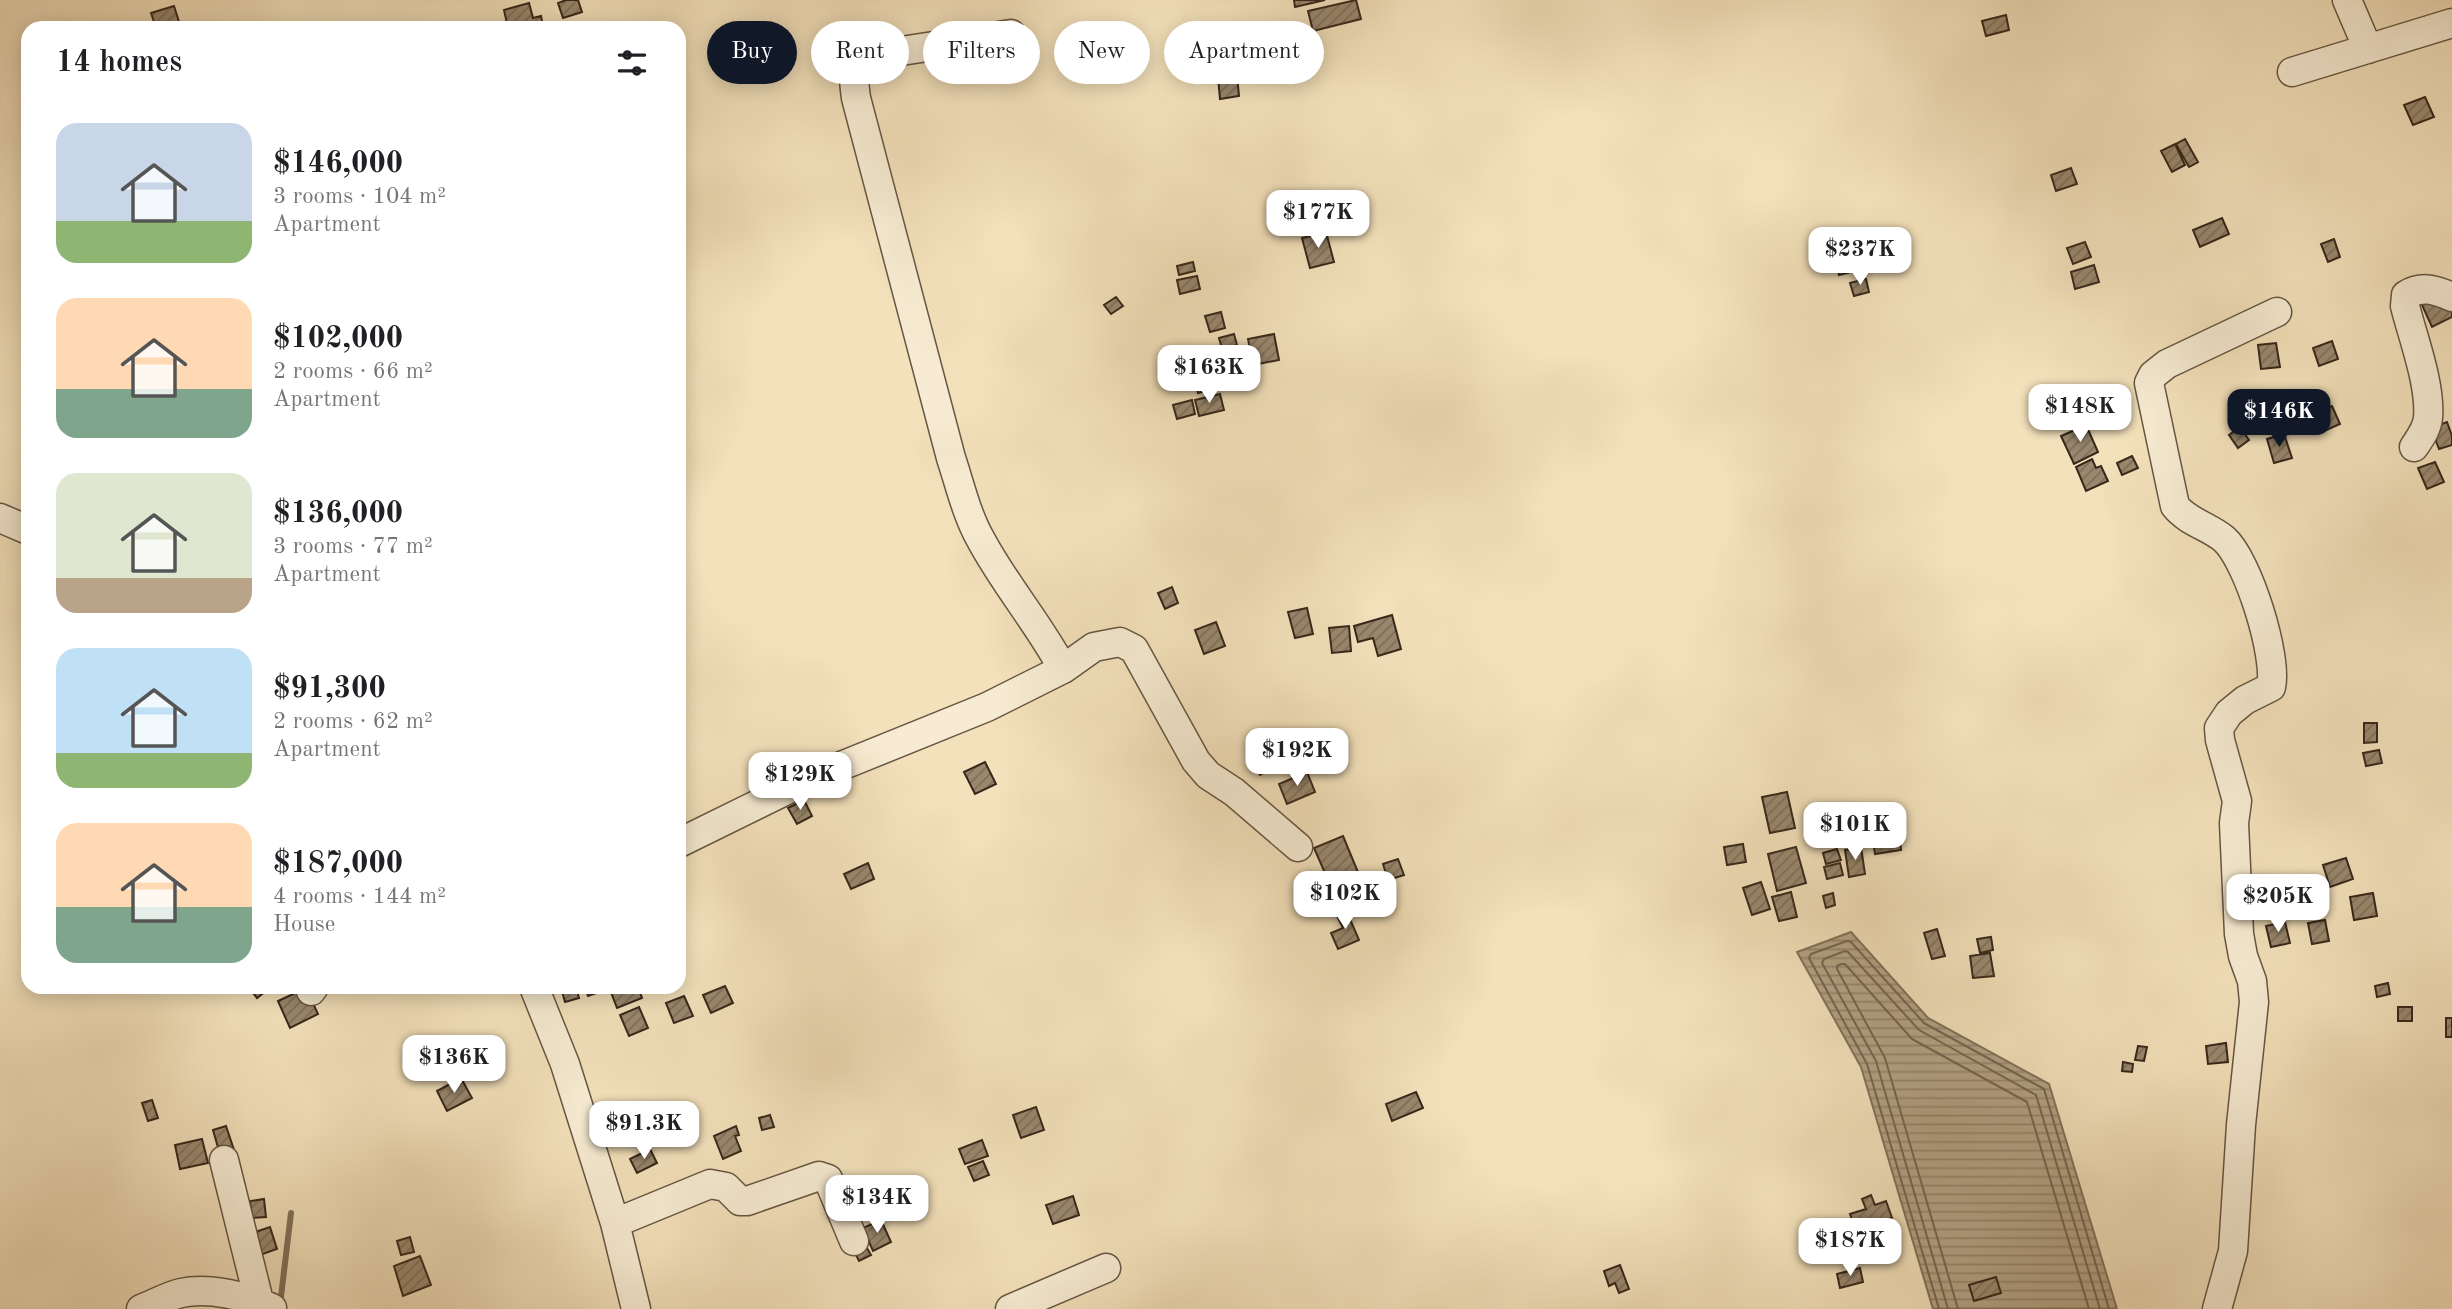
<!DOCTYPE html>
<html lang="en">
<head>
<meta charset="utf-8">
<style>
  :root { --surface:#fff; --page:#f6f6f6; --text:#202124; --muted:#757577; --accent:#111827 }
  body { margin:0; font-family:"Old Standard TT",serif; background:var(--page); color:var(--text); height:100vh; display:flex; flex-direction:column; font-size:26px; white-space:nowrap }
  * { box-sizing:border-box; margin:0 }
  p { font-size:23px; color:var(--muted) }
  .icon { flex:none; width:38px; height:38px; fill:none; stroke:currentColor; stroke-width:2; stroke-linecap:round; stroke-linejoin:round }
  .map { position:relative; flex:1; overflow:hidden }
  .side { position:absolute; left:21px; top:21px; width:665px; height:973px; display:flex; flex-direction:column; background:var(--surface); border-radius:21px; box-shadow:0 4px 18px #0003 }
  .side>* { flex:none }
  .hud { position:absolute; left:707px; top:21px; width:665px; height:63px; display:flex; gap:14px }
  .price { position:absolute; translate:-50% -60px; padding:0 16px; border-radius:14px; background:#fff; color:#222; font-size:23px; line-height:46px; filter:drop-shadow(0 2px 4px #0008) }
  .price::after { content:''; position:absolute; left:50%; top:42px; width:21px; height:16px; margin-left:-10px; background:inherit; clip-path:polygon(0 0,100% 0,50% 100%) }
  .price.active { background:var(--accent); color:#fff }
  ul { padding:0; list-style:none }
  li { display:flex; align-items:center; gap:21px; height:175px; padding:0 35px }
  li span { display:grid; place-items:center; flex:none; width:196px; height:140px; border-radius:21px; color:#555 }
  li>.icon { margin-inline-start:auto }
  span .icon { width:84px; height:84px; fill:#fffc; stroke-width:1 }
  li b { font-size:30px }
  h2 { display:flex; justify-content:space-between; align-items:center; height:84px; padding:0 35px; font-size:30px }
  .chip { padding:0 24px; border-radius:32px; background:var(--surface); box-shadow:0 4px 18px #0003; font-size:24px; line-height:63px }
  .chip.active { background:var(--accent); color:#fff }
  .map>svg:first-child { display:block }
  .water { fill:url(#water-rules); stroke:#81715a; stroke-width:2 }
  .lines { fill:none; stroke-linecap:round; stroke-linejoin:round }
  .shore { stroke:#75644f; stroke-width:2 }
  .stream { stroke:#81715a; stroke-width:6 }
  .building { fill:url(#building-hatch); stroke:#37271a; stroke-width:2 }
  .minor-casing { stroke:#665642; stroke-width:31 }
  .minor { stroke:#f7ecd3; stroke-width:28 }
</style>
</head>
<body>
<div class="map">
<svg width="2452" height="1309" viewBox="0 0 2452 1309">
  <defs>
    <pattern id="water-rules" width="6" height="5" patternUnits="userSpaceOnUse" patternTransform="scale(1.75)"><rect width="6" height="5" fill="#b3a284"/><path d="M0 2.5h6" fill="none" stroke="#92846b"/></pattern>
    <pattern id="building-hatch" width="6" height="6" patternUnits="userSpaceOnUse" patternTransform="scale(1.75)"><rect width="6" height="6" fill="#99886e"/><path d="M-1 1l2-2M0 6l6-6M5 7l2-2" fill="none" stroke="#7e6f5a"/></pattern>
  </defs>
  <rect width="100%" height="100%" fill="#f3e1bb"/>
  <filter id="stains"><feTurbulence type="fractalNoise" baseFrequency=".00286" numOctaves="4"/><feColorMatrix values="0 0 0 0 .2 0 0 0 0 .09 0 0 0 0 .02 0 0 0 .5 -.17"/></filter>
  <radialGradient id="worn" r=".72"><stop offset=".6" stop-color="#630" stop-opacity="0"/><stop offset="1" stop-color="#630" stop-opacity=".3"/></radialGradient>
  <!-- water -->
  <path class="water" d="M1851,932L1928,1018L2049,1084L2117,1309H1933L1861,1067L1797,952Z"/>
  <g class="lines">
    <!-- shore -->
    <path class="shore" d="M1939,1309L1867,1064L1809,958L1811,954L1847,941L1851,942L1924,1023L2044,1089L2109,1309
      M1948,1309L1876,1061L1822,963L1824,959L1845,951L1848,952L1919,1030L2036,1095L2100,1309
      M1958,1309L1885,1058L1837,969V966L1841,964H1845L1912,1039L2027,1102L2089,1309"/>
    <!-- stream -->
    <path class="stream" d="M280,1305L291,1213"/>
  </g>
  <!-- building -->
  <path class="building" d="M566,0H578L582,12L563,18L558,3Z
    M1294,0H1325L1295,7Z
    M1356,0L1361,19L1313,31L1308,11Z
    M529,3L533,18L541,16L543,26L508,28L504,10Z
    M174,6L180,25L156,28L151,13Z
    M2006,15L2009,30L1986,36L1982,21Z
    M1237,75L1239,96L1220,99L1218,77Z
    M2425,97L2434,117L2413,125L2404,105Z
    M2185,139L2198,162L2189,167L2176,144Z
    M2175,144L2185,165L2172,172L2161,151Z
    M2071,168L2077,184L2056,191L2051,175Z
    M2222,218L2229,234L2200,247L2193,230Z
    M1326,232L1334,262L1310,268L1302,238Z
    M2334,239L2340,257L2328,262L2321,244Z
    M2085,242L2091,257L2073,264L2067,248Z
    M1850,250L1855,271L1839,275L1833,254Z
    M1193,262L1195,271L1179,275L1177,266Z
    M2094,265L2099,282L2075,289L2071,272Z
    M1197,276L1200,289L1180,294L1177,280Z
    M1866,279L1869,292L1854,296L1850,283Z
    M2444,294L2452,311V317L2432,327L2422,305Z
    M1116,297L1123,306L1111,314L1104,305Z
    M1221,312L1225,328L1210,332L1205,316Z
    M1234,334L1237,345L1222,349L1219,338Z
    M1274,334L1279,360L1253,365L1248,339Z
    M2332,341L2338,359L2319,366L2313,348Z
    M2276,343L2280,367L2261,369L2258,345Z
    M1196,358L1199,369L1183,373L1180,362Z
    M1214,370L1219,388L1198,393L1194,375Z
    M1220,394L1224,410L1199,416L1195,400Z
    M1192,400L1195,414L1177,419L1173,405Z
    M2332,406L2340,424L2322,432L2314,414Z
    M2447,422L2452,436V445L2439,449L2431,428Z
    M2086,425L2098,452L2074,464L2061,436Z
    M2240,427L2249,440L2238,448L2229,435Z
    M2284,434L2292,458L2274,463L2267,439Z
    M2132,456L2138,468L2122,475L2117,463Z
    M2092,459L2096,468L2101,466L2108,481L2086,491L2076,467Z
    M2435,462L2444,482L2427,489L2418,468Z
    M1172,587L1178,603L1165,609L1158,593Z
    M1307,608L1313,634L1295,638L1288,612Z
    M1392,615L1401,649L1378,656L1373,638L1358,642L1354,626Z
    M1216,622L1225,646L1204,654L1195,630Z
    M1349,626L1351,651L1332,653L1329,628Z
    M2364,723H2377V742L2364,743Z
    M2379,750L2382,763L2366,766L2363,753Z
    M1261,751L1272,768L1260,775L1250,758Z
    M985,762L996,784L975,794L964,772Z
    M1307,772L1315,792L1287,804L1279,784Z
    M1787,792L1795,828L1770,833L1762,797Z
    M804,800L812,816L797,824L788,808Z
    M1841,808L1845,841L1822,844L1818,811Z
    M1343,836L1360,877L1332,889L1314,848Z
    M1900,837L1901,850L1875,854L1873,840Z
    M1743,844L1746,862L1727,865L1724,847Z
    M1796,847L1806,883L1777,891L1768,854Z
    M1861,847L1865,874L1849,877L1845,850Z
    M1837,849L1841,860L1826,864L1823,853Z
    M2346,858L2353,879L2330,887L2323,865Z
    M1398,859L1404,875L1388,880L1383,864Z
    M868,863L874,879L851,889L844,874Z
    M1840,863L1843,875L1827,879L1824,867Z
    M1761,882L1770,909L1752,915L1743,888Z
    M2283,886L2287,911L2269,913L2266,888Z
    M1791,892L1797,917L1779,921L1772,897Z
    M1833,893L1835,905L1826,908L1823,896Z
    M2373,893L2377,916L2354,920L2350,897Z
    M1346,910L1359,940L1338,949L1331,933L1343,928L1336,914Z
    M2325,920L2329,941L2312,944L2308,923Z
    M2285,922L2290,943L2271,947L2266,926Z
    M1937,929L1945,956L1932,959L1924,933Z
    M1991,937L1993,950L1980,953L1977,939Z
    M1990,953L1994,976L1973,978L1970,956Z
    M2388,983L2390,994L2377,997L2375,986Z
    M725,986L733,1003L711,1013L703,995Z
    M251,987H271L257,998L249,988Z
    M576,987L579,998L565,1002L561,988Z
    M585,987H598L599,992L588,996Z
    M609,987H638L642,998L617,1008Z
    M306,988L318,1014L290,1028L278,1001Z
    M684,996L693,1016L674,1023L666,1003Z
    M639,1007L648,1028L629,1036L620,1015Z
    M2398,1007H2412V1021H2398Z
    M2446,1018H2452V1037H2446Z
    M2226,1043L2228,1062L2208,1064L2206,1046Z
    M2138,1046L2147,1047L2144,1061L2135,1060Z
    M2123,1062L2133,1064L2132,1072L2122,1071Z
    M461,1078L472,1098L447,1111L437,1091Z
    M1416,1092L1423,1108L1392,1121L1386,1104Z
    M152,1100L158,1118L148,1121L142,1103Z
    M1036,1107L1044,1130L1021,1138L1013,1115Z
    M770,1115L774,1127L762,1130L759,1118Z
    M226,1126L235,1153L221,1158L213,1130Z
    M736,1126L739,1135L735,1136L741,1151L723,1159L714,1136Z
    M202,1139L208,1163L180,1169L175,1145Z
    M982,1140L988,1156L965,1164L959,1149Z
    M650,1149L657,1163L637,1173L630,1159Z
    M983,1161L989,1175L974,1181L968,1167Z
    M1871,1195L1875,1205L1886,1201L1892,1218L1856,1231L1850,1214L1866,1209L1862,1199Z
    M1073,1196L1079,1215L1053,1224L1046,1205Z
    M264,1199L266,1217L252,1218L250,1201Z
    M881,1220L891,1242L873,1251L863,1228Z
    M270,1227L277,1249L260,1255L252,1233Z
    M1839,1227L1843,1239L1853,1236L1857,1245L1838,1251L1836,1244L1827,1248L1822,1233Z
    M410,1237L414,1252L401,1255L397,1241Z
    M864,1243L871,1255L859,1261L853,1249Z
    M420,1256L431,1285L403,1296L394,1266Z
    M1620,1265L1629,1289L1619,1293L1615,1283L1609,1286L1604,1271Z
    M1860,1268L1863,1282L1840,1288L1837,1274Z
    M1996,1277L2001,1293L1974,1301L1969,1285Z"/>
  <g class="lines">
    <!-- minor casing -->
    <g class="minor-casing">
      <path id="minor" d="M2347,0L2368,49
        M1011,34L882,54C852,62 852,68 856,98L951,458C960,485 967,516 981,540C1005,585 1039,624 1063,669
        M2292,72L2452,23
        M2414,447C2420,438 2427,429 2428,418C2431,385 2413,338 2405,306L2406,295C2422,285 2436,290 2452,297
        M0,518L28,530
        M679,843L809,779L987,707L1063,669L1094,647L1120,642L1134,649L1196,761L1208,775L1234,792L1298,847
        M534,987L565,1064L615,1223L636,1309
        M311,991L314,987
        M224,1160L259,1301
        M615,1223L710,1184L726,1187L740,1201H747L819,1176L828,1179L854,1241
        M141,1309C154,1304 168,1296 181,1293C209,1287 247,1296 272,1308
        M1010,1309L1106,1268
        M2217,1309L2233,1251L2241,1125L2254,1002L2252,981L2243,956L2239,934L2234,823L2237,801L2220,740L2219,728L2229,713L2245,700L2271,687C2278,657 2248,560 2224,539C2208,526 2188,522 2175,506L2149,383L2153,375L2167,364L2277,312"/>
    </g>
    <!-- minor -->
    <use href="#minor" class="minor"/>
  </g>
  <rect width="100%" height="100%" filter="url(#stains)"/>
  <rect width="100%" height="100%" fill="url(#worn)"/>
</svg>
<b class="price" style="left:1318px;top:250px">$177K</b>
<b class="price" style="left:1860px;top:287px">$237K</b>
<b class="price" style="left:1209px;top:405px">$163K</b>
<b class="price" style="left:2080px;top:444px">$148K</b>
<b class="price active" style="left:2279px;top:449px">$146K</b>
<b class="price" style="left:1297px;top:788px">$192K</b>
<b class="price" style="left:800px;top:812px">$129K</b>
<b class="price" style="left:1855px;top:862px">$101K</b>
<b class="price" style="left:1345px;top:931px">$102K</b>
<b class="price" style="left:2278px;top:934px">$205K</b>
<b class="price" style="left:454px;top:1095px">$136K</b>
<b class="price" style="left:644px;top:1161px">$91.3K</b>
<b class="price" style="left:877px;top:1235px">$134K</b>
<b class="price" style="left:1850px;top:1278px">$187K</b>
<div class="hud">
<a class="chip active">Buy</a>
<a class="chip">Rent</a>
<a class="chip">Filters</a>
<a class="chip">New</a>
<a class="chip">Apartment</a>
</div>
<section class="side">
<h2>14 homes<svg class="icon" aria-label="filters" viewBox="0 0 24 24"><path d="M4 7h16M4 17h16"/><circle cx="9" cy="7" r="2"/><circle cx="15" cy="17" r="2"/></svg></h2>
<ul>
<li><span style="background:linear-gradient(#c9d6e8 70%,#8fb573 0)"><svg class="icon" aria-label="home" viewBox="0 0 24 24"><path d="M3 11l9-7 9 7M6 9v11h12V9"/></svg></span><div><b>$146,000</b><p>3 rooms · 104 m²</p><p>Apartment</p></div></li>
<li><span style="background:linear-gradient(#ffd9b3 65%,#7fa58c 0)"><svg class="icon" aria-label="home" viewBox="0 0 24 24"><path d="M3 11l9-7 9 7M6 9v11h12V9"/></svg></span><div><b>$102,000</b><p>2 rooms · 66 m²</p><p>Apartment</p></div></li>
<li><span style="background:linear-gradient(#dfe7d0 75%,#b9a48a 0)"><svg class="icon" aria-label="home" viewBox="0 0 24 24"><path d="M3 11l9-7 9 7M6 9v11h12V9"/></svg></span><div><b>$136,000</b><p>3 rooms · 77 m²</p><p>Apartment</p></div></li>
<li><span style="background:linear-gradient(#bfe0f5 75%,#8fb573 0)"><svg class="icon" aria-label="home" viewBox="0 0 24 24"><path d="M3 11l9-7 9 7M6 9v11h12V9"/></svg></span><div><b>$91,300</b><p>2 rooms · 62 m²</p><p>Apartment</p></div></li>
<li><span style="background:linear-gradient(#ffd9b3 60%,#7fa58c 0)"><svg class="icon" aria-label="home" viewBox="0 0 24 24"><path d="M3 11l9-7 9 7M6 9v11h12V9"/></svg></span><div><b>$187,000</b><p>4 rooms · 144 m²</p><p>House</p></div></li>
</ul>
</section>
</div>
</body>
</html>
